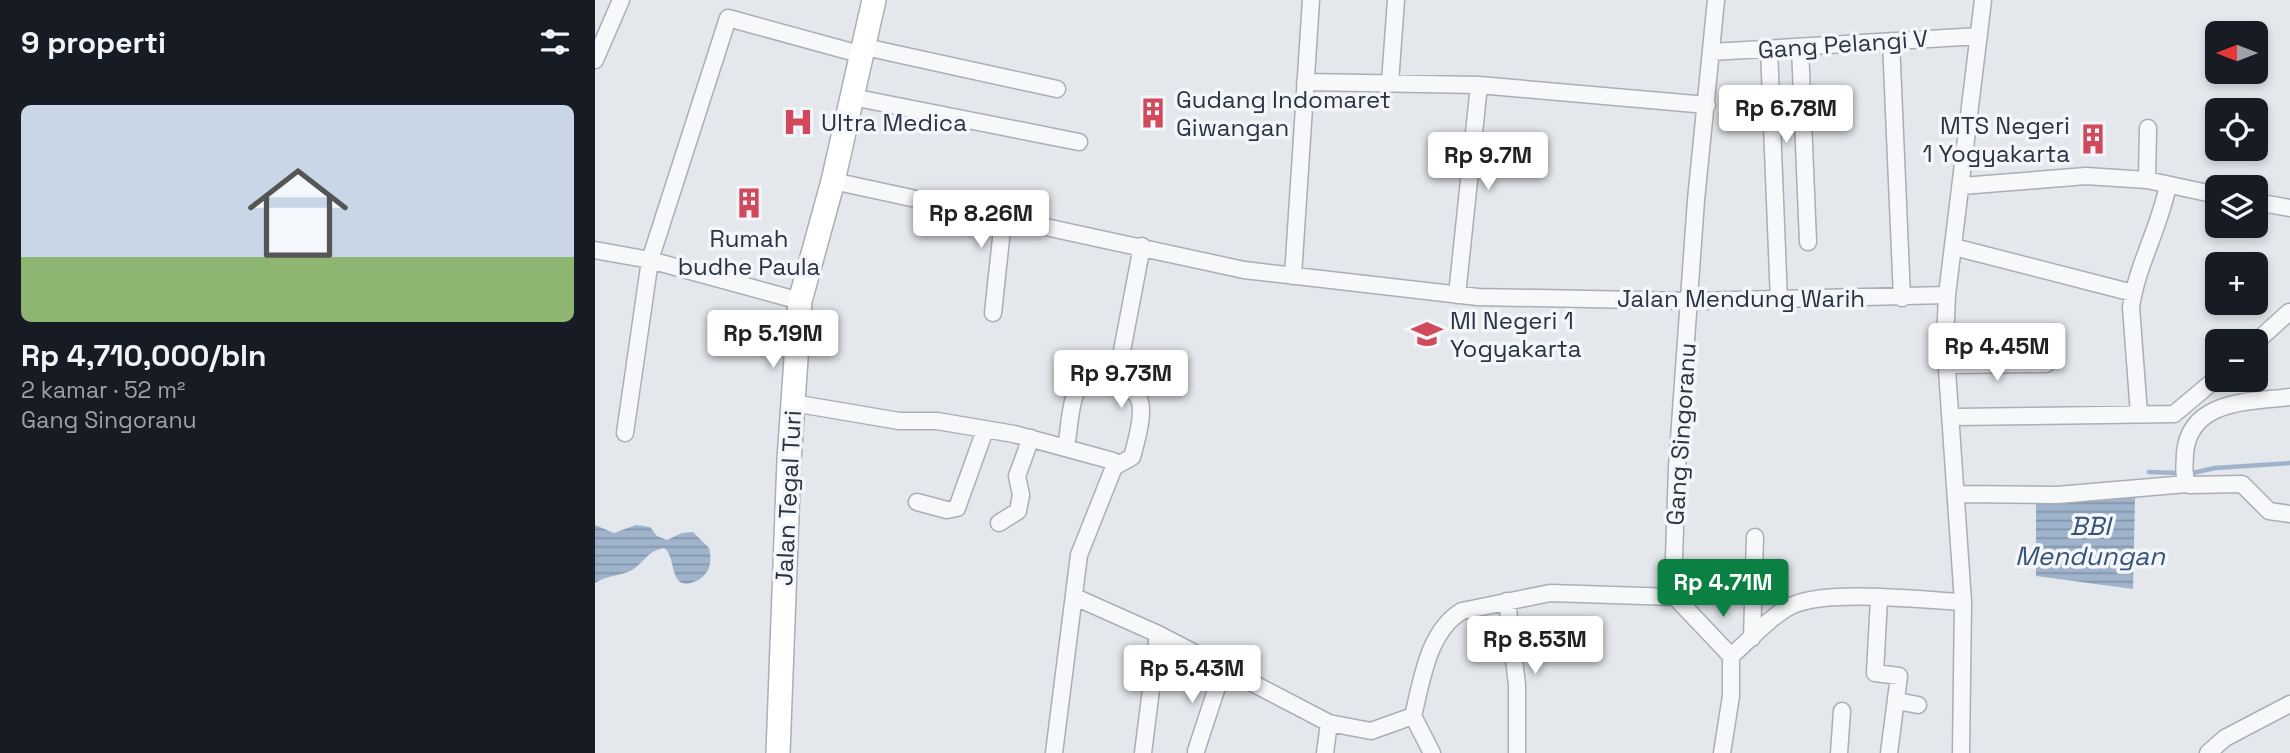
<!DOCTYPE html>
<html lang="id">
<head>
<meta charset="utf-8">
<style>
  :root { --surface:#171b24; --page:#242831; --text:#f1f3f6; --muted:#9ea1a6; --accent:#0b8043 }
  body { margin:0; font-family:"Space Grotesk",sans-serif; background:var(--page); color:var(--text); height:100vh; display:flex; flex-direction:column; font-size:26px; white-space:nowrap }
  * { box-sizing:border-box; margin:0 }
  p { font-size:23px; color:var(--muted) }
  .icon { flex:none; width:38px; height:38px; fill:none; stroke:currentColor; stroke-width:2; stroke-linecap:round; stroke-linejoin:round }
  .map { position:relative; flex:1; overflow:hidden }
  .side { display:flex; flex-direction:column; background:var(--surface); width:595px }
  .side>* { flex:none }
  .needle { width:46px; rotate:270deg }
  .fabs { position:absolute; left:1610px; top:21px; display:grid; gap:14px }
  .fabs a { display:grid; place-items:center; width:63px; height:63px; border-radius:10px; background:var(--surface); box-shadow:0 4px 10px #0003; font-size:35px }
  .price { position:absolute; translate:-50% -60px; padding:0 16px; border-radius:7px; background:#fff; color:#222; font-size:23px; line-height:46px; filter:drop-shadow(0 2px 4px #0008) }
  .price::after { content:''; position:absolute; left:50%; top:42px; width:21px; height:16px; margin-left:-10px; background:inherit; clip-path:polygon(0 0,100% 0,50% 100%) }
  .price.current { background:var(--accent); color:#fff }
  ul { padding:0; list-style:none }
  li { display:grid; align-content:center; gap:14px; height:371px; padding:0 21px }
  li span { display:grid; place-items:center; height:217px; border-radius:10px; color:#555 }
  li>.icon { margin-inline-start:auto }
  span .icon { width:126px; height:126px; fill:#fffc; stroke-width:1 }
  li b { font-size:30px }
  h2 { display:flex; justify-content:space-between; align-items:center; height:84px; padding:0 21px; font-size:30px }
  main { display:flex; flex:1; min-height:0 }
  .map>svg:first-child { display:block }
  .water { fill:url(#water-rules) }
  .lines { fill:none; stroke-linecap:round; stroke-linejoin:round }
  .stream { stroke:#9fb4cc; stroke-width:4.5 }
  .street-casing { stroke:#a9aeb7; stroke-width:19 }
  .secondary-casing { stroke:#a9aeb7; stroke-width:26 }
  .street { stroke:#f7f8fa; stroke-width:16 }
  .secondary { stroke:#fff; stroke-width:23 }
  .labels { text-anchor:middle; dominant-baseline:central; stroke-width:7; stroke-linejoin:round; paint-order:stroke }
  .street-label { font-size:24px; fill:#2b3445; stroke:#f4f6f9 }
  .poi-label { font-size:24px; fill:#2b3445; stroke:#f4f6f9; text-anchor:start }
  .water-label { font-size:26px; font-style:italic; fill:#34527a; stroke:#f4f6f9 }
</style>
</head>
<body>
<main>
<section class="side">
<h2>9 properti<svg class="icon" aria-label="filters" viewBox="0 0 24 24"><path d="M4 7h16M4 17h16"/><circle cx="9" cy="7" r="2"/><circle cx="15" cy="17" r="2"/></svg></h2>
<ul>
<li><span style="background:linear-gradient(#c9d6e8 70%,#8fb573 0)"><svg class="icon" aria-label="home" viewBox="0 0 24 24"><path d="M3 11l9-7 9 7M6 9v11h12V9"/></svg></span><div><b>Rp 4,710,000/bln</b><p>2 kamar · 52 m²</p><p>Gang Singoranu</p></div></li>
</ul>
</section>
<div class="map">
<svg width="1695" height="753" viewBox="0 0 1695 753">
  <defs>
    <pattern id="water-rules" width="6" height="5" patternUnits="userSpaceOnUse" patternTransform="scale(1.75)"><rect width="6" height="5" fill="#9fb4cc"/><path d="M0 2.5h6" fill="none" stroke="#8293a7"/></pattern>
  </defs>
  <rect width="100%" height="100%" fill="#e4e7ec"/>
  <!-- water -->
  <path class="water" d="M1540,497L1538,589L1441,576V502Z
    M0,525L19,533L41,525L55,527L62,536L72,540L87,533L98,532L114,548C116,555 116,563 113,570C110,575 106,579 101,581C73,594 82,556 69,548C52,551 50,562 37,570C26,576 12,575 0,583Z"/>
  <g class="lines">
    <!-- stream -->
    <path class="stream" d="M1554,472L1585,473
      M1593,474L1620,468L1695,463"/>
    <!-- street casing -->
    <g class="street-casing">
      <path id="street" d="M1121,0L1101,200L1082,467L1078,588L1080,597L1136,656V696L1127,753
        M1296,41L1307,298
        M270,47L462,89
        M1205,47L1213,242
        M1174,49L1184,301
        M1117,52L1384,36
        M0,60L26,0
        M710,82L884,85L1112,105
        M795,83L801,0
        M257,97L484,142
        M1552,180L1553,128
        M238,181L649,270L883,297L1095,301L1352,295
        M1367,186L1491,176L1552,180L1622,195
        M1661,202L1695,208
        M1359,247L1538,293
        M0,250L55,260L205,301
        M698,276L716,0
        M862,295L884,85
        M398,313L408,220
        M1661,342L1694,312
        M1354,365L1451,364
        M1695,397C1655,402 1595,399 1590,453C1590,463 1587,477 1594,485L1647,484L1674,511L1695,514
        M198,403L304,421H342L419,434L518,461L519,467L484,555L459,753
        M1544,414L1536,307C1542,265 1565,227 1573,185
        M1358,417L1579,414L1622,378
        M30,433L55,260L133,18L268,55
        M471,447C475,428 474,392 490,379C503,368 518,373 526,356L547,246
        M519,467L537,457C541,442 551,410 543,397C534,384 527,385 519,367
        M1363,494L1462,495L1592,484
        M322,502L352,510L362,508L390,430
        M404,523L423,511L426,495L422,476L436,438
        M480,597L563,634L734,723L776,731L818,716C827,680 833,631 867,611L955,593L1080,597
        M1284,599L1280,673L1304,676L1294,753
        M912,601L922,685V753
        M1157,638L1160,537
        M1136,656C1155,640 1175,616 1198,605C1235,589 1326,600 1368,602
        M1302,701L1323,705
        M818,716L837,753
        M601,751L628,669
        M548,753L563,634
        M730,753L734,723
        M1244,753L1247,711
        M1366,753L1368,602L1350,341L1352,295L1388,0
        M1613,753L1630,738L1695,704"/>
    </g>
    <!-- secondary casing -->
    <g class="secondary-casing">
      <path id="secondary" d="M183,753L194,460L205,301L238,181L279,0"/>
    </g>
    <!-- street -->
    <use href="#street" class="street"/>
    <!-- secondary -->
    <use href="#secondary" class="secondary"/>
  </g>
  <!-- icons -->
  <defs>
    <g id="building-bare" transform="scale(2.415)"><path d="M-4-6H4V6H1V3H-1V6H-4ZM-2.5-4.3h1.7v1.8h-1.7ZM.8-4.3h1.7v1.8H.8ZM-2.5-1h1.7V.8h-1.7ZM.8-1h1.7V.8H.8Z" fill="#d1495b" stroke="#f4f6f9" stroke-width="2.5" paint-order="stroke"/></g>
    <g id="hospital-bare" transform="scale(2.415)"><path d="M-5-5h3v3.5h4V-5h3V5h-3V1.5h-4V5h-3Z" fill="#d1495b" stroke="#f4f6f9" stroke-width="2.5" paint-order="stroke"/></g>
    <g id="school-bare" transform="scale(2.415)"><path d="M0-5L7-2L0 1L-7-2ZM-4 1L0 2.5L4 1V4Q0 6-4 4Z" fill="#d1495b" stroke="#f4f6f9" stroke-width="2.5" paint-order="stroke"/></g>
  </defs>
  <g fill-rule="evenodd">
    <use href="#building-bare" x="558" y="113"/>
    <use href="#hospital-bare" x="203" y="122"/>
    <use href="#building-bare" x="1498" y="139"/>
    <use href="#building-bare" x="154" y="203"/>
    <use href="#school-bare" x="832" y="334"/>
  </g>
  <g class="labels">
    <!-- street labels -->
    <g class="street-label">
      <text transform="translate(1248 44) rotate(-4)">Gang Pelangi V</text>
      <text x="1146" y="298">Jalan Mendung Warih</text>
      <text transform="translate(1086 434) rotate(-86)">Gang Singoranu</text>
      <text transform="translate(193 498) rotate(-87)">Jalan Tegal Turi</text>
    </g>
    <!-- poi labels -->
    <g class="poi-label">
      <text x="581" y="99">Gudang Indomaret<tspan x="581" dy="28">Giwangan</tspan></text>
      <text x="226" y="122">Ultra Medica</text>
      <text x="1475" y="125" text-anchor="end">MTS Negeri<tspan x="1475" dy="28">1 Yogyakarta</tspan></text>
      <text x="154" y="238" text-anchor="middle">Rumah<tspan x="154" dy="28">budhe Paula</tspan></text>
      <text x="855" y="320">MI Negeri 1<tspan x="855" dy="28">Yogyakarta</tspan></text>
    </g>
    <!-- water labels -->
    <g class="water-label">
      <text x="1495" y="526">BBI<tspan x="1495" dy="30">Mendungan</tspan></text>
    </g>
  </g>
</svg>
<div class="fabs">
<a><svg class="needle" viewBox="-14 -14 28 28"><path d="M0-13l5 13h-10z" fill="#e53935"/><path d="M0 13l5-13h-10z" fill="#9ea1a6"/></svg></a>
<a><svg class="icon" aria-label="locate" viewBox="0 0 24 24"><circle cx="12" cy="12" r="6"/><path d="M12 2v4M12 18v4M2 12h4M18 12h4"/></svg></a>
<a><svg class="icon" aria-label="layers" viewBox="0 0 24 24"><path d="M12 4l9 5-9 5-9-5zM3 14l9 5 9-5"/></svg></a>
<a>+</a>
<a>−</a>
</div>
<b class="price" style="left:1191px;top:145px">Rp 6.78M</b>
<b class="price" style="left:893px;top:192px">Rp 9.7M</b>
<b class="price" style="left:386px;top:250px">Rp 8.26M</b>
<b class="price" style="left:178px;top:370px">Rp 5.19M</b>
<b class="price" style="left:1402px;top:383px">Rp 4.45M</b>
<b class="price" style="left:526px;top:410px">Rp 9.73M</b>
<b class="price current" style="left:1128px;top:619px">Rp 4.71M</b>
<b class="price" style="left:940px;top:676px">Rp 8.53M</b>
<b class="price" style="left:597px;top:705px">Rp 5.43M</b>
</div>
</main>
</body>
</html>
